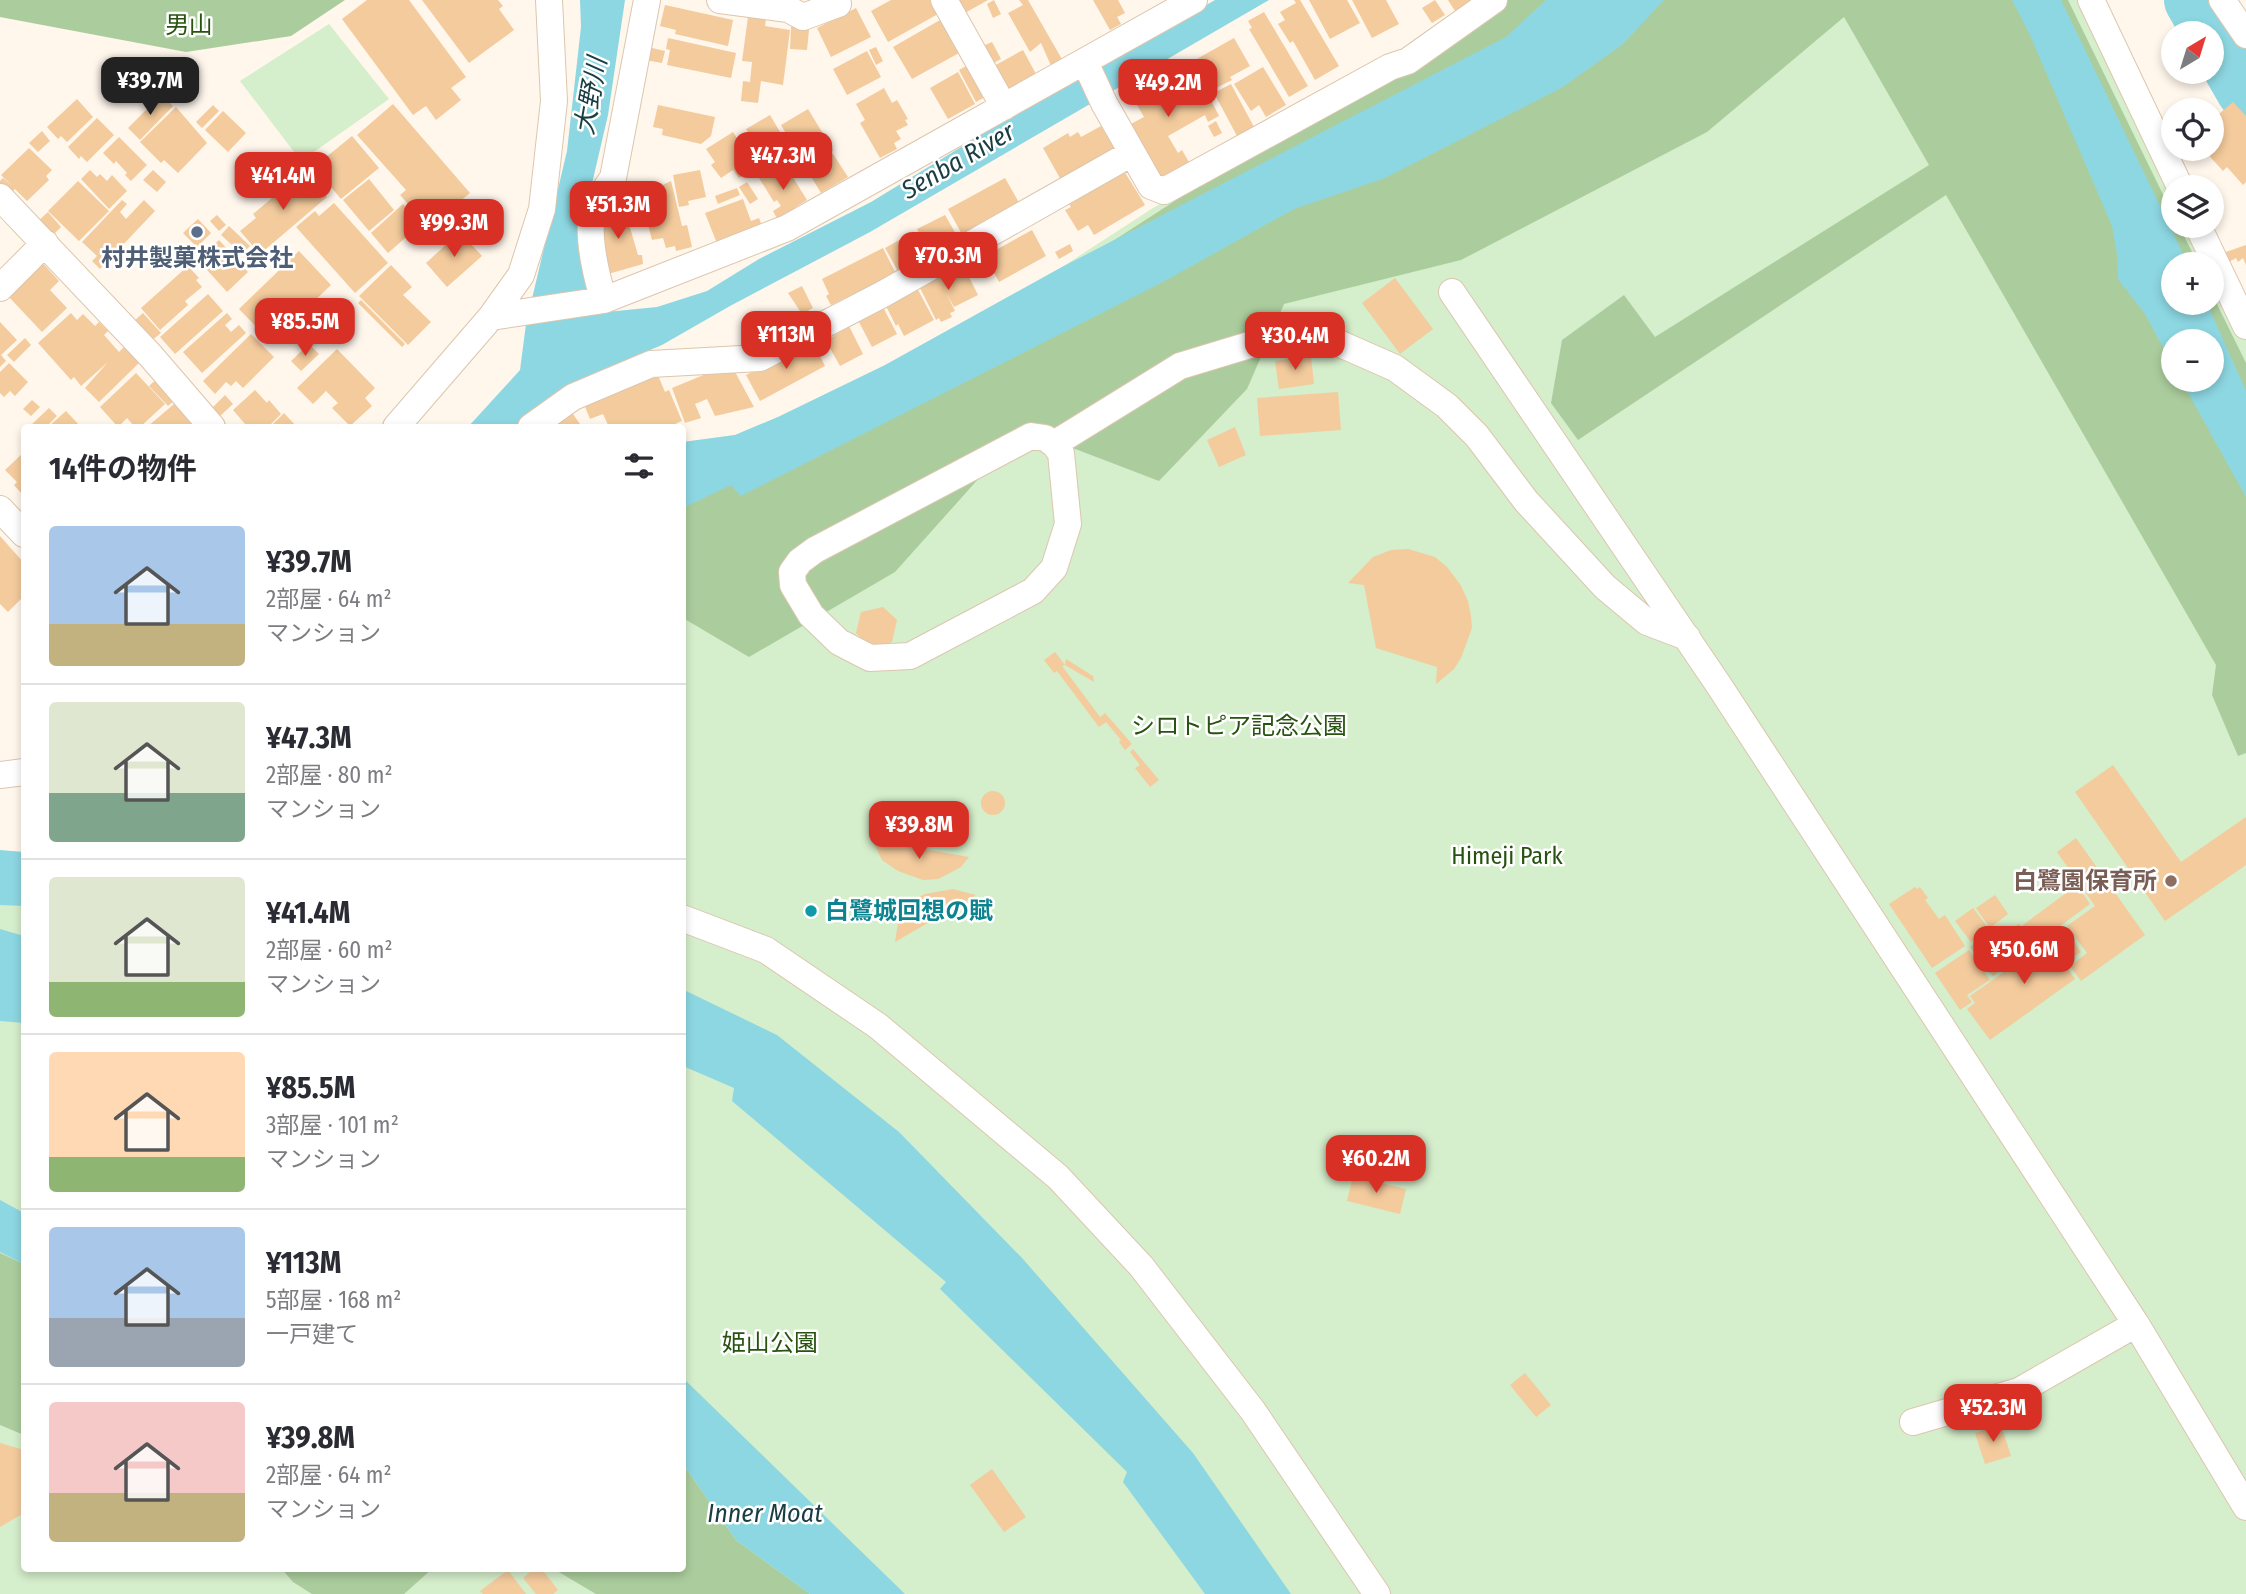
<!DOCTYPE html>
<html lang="ja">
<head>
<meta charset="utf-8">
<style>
  :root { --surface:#fff; --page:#f2f2f3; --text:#2b2b33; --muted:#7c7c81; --line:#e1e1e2; --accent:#d93025 }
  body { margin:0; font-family:"Fira Sans Condensed","Noto Sans JP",sans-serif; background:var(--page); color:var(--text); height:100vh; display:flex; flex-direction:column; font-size:26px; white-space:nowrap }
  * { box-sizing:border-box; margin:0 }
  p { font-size:23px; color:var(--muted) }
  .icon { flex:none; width:38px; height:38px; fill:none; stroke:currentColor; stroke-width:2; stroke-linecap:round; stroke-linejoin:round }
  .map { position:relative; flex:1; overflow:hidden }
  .panel { position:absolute; left:21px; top:424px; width:665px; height:1148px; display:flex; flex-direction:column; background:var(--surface); border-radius:7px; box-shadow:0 4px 10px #0003 }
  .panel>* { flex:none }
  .needle { width:46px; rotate:38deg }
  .buttons { position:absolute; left:2161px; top:21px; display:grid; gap:14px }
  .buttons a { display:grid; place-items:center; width:63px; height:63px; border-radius:50%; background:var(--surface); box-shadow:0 4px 10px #0003; font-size:35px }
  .price { position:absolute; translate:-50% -60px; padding:0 16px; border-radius:14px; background:var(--accent); color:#fff; font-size:23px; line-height:46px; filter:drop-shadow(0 2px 4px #0008) }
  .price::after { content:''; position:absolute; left:50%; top:42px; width:21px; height:16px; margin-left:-10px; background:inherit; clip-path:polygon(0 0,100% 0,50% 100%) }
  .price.selected { background:#222; color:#fff }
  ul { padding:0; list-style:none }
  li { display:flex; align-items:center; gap:21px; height:175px; padding:0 28px }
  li+li { border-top:2px solid var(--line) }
  li span { display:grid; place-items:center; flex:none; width:196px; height:140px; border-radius:7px; color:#555 }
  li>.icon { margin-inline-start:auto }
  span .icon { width:84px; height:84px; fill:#fffc; stroke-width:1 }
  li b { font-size:30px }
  h2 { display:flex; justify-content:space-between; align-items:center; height:84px; padding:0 28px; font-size:30px }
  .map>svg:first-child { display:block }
  .green { fill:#d5eecb; fill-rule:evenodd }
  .forest { fill:#abcd9d; fill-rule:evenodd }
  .water { fill:#8dd7e2 }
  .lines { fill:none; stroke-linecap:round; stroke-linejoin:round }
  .river { stroke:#8dd7e2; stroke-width:60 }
  .building { fill:#f3cb9d }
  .street-casing { stroke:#dcc6ae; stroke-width:28 }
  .street { stroke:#fff; stroke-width:26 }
  .service-dot { fill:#5c6f8a; stroke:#fff; stroke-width:2.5 }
  .education-dot { fill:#8d6e63; stroke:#fff; stroke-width:2.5 }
  .culture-dot { fill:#0f9aa8; stroke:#fff; stroke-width:2.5 }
  .labels { text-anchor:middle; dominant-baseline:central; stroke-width:5; stroke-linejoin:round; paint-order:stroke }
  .park-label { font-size:24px; fill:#275210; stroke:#fff }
  .service-label { font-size:24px; font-weight:bold; fill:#4e5e75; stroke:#fff }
  .education-label { font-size:24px; font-weight:bold; fill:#785e54; stroke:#fff; text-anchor:end }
  .culture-label { font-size:24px; font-weight:bold; fill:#0d838f; stroke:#fff; text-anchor:start }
  .water-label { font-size:26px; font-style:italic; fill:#193d42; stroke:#fff }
</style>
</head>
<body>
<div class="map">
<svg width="2246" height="1594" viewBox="0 0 2246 1594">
  <rect width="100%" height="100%" fill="#fff6ec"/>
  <!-- green -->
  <path class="green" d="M1510,0H2085L2173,190L2174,226H2191L2209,264H2174V303H2212V269L2246,340V1594H0V905H24V1568H682L683,442L735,435L778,417L886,365L1062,267L1153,208L1375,82ZM2174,341H2212V380H2174Z
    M329,24L389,99L301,161L240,81Z"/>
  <!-- forest -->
  <path class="forest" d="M0,0H345L291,36L186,52L0,17Z
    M1486,0H2068L2173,215L2174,226H2179L2198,264H2174V303H2212V294L2246,363V753L2238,756L2212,695L2216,665L1946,195L1578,440L1551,403L1562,340L1624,295L1655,337L1929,165L1844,17L1707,132L1461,260L1284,304L1247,389L1159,481L1023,429L895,572L749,657L683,618V496L890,385ZM2174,341H2212V380H2174Z
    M0,1253L24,1264V1435L0,1425Z
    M683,1464L736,1540L810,1594H596L552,1568H682Z
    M281,1568H433L404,1594H312L293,1582Z"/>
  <!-- water -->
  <path class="water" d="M580,0H625L608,115L580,235L596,313L657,307L707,291L759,259L871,202L984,133L1215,0H1269L870,232L730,306L662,345L590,375L555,397L523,427H468L520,370L526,324L567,151L581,27Z
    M1546,0H1664L1623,44L1563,87L1385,178L1294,209L1163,282L741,496L731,485L683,508V442L735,435L778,417L885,365L1062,267L1506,37Z
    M2012,0H2061L2188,264H2174V303H2206L2209,308L2246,391V497L2181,380H2212V341H2174L2173,366L2145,314L2118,279L2117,254L2112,226L2030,35Z
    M0,850L24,852V906L0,905Z
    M0,929L24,936V1023L0,1021Z
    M682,989L777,1035L899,1132L1022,1258L1193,1453L1291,1594H1205L1123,1482L1127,1472L940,1289L946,1282L732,1101L734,1088L683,1066Z
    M0,1200L24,1213V1264L0,1252Z
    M682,1378H683L905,1594H810L736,1540L683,1464Z"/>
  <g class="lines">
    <!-- river -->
    <path class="river" d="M2194,0L2246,90"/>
  </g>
  <!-- building -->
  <path class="building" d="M367,0H409L466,77L451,88L461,100L436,120L426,106L413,115L342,19Z
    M422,0H498L503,6L499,9L514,30L469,63Z
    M891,0H930L938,14L888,42L871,11Z
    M958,0H988L965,13Z
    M994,0L1001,14L993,18L987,4Z
    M1019,0H1028L1063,61L1052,68L1041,43L1030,52L1008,13L1023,5Z
    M1093,0H1118L1125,13L1117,17L1121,24L1110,30Z
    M1294,0H1300L1339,66L1315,80L1293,41L1290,43L1278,24L1285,20L1280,12L1296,3Z
    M1309,0H1347L1360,23L1330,39Z
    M1352,0H1386L1399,24L1372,38Z
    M1435,0L1445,15L1432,23L1422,8Z
    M1448,0H1474L1455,11Z
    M665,5L733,20L728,46L675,34L676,30L660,26Z
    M856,8L871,37L831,57L817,28Z
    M1264,12L1308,86L1289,97L1249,29L1252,28L1248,21Z
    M748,17L766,19L765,26L790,30L783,85L761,81L758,103L741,101L743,81L750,82L752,62L742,61Z
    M940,20L959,53L912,79L893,47Z
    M796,21L809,30L807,50L790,49L791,27Z
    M668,38L736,53L731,78L667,65L670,50L666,49Z
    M1234,38L1250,66L1230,77L1232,80L1212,90L1195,60Z
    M992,42L1001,59L992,64L983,46Z
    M648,47L665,51L662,63L645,60Z
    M876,47L883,61L876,65L869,50Z
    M1023,50L1036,74L1006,90L994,66Z
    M867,51L881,77L847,95L833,69Z
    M968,65L985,97L976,102L959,70Z
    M1190,65L1200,83L1187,91L1194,104L1209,96L1219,116L1208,122L1205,115L1168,136L1178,153L1182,150L1190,164L1165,178L1158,177L1129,125L1144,117L1129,91L1151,79L1154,86Z
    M1263,67L1286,105L1266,117L1259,105L1251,111L1234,84Z
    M958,72L975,104L948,119L930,88Z
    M1231,84L1254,127L1237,136L1214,93Z
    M884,88L892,103L897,100L908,119L905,120L908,125L896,131L901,139L894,143L897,149L880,158L860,123L865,120L856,104Z
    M161,95L173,106L140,140L128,128Z
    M77,99L93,117L67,142L61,136L58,139L47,127Z
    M2233,102L2246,116V182L2243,185L2227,167L2223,171L2203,149H2212V120Z
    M393,104L470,193L448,211L451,214L431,230L400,195L406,190L357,135Z
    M213,105L219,111L202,128L196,122Z
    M658,105L715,117L711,136L701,144L662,135L663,129L653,127Z
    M176,107L207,143L178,173L164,160L161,163L140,142Z
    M808,109L833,150L805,166L781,125Z
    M223,111L246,133L228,152L205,130Z
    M770,115L790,149L766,164L746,129Z
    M97,118L114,135L87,162L81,156L79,159L68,147Z
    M1216,121L1222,133L1214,137L1208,126Z
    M1101,126L1118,154L1061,180L1043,148L1068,133L1070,137L1078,132L1081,137Z
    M42,131L50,141L38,152L29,143Z
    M733,132L745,150L748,148L756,159L746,167L749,171L739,178L733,170L721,178L711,165L715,162L706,149Z
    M352,136L379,168L341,199L314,167Z
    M119,137L147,165L131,181L125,175L127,173L116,161L114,164L103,153Z
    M29,148L52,170L46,176L49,180L27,201L15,189L9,195L0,186V181L3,178L12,186L1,175Z
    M833,154L848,177L821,193L807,170Z
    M784,163L807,200L794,208L797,213L780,224L773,211L781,206L777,200L774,202L759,178Z
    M90,170L97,177L100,174L107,181L112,175L127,191L109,209L81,179Z
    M153,170L166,182L157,192L143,180Z
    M700,170L706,197L688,201L689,205L679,207L673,175Z
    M304,171L327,197L260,254L240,231L256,218L253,214Z
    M1124,171L1145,205L1094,235L1088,225L1078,231L1065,210L1071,207L1069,204Z
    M1005,178L1021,206L964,238L948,209Z
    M369,179L394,210L369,231L343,200Z
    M78,181L109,211L79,241L48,211Z
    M671,181L682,226L687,225L692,247L676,251L675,246L666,248L663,238L652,240L641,197L660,193L658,187Z
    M747,182L758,199L750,204L739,187Z
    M737,188L740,195L718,204L715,196Z
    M743,199L751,221L759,218L763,229L718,246L705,213Z
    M122,200L127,204L120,212L126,219L144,200L155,211L100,269L92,261L97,256L82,242Z
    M334,203L388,263L355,293L296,227L315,211L319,216Z
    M403,204L415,218L406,225L412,232L388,253L371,233Z
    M623,204L638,255H642L643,264L608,274L598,217Z
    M48,212L61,227L51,237L37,222Z
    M217,215L226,225L219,231L210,221Z
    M945,215L960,241L932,258L917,229Z
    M198,219L211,233L197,247L183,233Z
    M229,226L250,246L242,254L221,235Z
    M1032,230L1046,256L999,282L985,256Z
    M460,232L482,256L447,287L426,263Z
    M912,233L924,256L900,275L885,248Z
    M219,240L248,272L227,292L198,260Z
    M1070,244L1073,251L1059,259L1055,252Z
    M2246,245V265L2243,258L2238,262L2236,258L2229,262L2223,253Z
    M883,248L896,274L875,287L874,284L831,305L826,296L829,294L822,279Z
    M299,251L331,285L292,322L289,319L268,339L239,309Z
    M39,259L59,281L50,290L67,308L42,332L8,296Z
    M391,265L412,287L403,295L431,322L408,345L359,296Z
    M963,265L978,295L954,307L946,293L955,311L950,313L952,317L941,322L939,318L936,320L919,286Z
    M188,266L199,278L196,280L202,287L185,301L188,305L160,330L141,308Z
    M1395,278L1433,329L1400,354L1362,303Z
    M802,286L813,308L802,314L788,293Z
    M916,286L934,320L904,336L898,324L896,326L884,302Z
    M208,294L223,311L175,354L160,337Z
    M361,300L405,344L402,347L358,303Z
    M884,309L897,334L872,347L859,322Z
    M71,313L77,320L83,314L95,326L99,322L108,331L104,335L119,352L125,346L140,362L99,402L85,388L108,362L81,386L74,377L71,380L38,343Z
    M143,313L161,333L151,341L134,321Z
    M227,313L232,319L225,325L231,332L239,325L246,333L202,373L183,352Z
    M0,322L17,340L1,355L6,361L0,367Z
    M849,326L863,354L840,366L826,341Z
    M251,334L274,357L243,388L236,381L231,386L226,382L215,394L203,381Z
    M25,338L31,345L14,362L7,355Z
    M812,340L825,366L760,401L746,375Z
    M309,344L319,354L301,371L291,361Z
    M337,349L375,388L365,398L372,406L350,426L332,408L338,403L326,391L313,404L297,388Z
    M1311,356L1314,384L1279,389L1275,361Z
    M9,363L28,382L15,396L10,391L4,397L0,393V372Z
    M723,367L734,370L754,407L715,416L707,399L695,404L701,418L685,423L672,388Z
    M136,373L165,404L140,427H135L127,418L118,427L100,407Z
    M657,373L665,392L669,390L682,421L668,427H609L603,414L590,419L584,404Z
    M160,376L178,397L168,406L149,386Z
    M255,390L267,403L269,400L281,414L268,427H241L245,424L233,410Z
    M1338,392L1341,430L1260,436L1257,398Z
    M225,395L233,404L220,416L212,408Z
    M32,400L40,407L31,416L23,409Z
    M174,404L191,423L198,417L206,427H147Z
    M49,408L57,416L46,427H29Z
    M66,411L81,427H48Z
    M284,413L297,427H270Z
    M573,414L580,424L575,427H551Z
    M1235,427L1246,455L1219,467L1207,440Z
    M24,452V489L21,493L14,485L17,482L5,470Z
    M0,536L24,563V596L8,612L0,604Z
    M1408,549L1435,557L1447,567L1460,584L1468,601L1471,616L1472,628L1461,658L1454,669L1436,684L1437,667L1376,648L1364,585L1348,583L1373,557L1391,550Z
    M883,607L897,620L892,642L872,648L856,633L861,612Z
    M1055,652L1065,665L1066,659L1093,676L1094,682L1065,665L1062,666L1100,717L1105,713L1132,744L1125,750L1119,742L1121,740L1106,722L1099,727L1057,671L1054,673L1044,660Z
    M1133,749L1159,780L1150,787L1135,768L1140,765L1130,752Z
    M2113,765L2181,862L2246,817V865L2165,921L2075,792Z
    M981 803a12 12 0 1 1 24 0a12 12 0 1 1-24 0Z
    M2076,838L2145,935L2081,981L2070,966L2087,953L2067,926L2095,906L2057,852Z
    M872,840L969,857L961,867L948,874L938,879L923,880L898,871L882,860Z
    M2077,885L2090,904L2037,943L2023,925Z
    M1915,887L1917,889L1920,887L1928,898L1925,900L1939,919L1945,915L1965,946L1932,968L1889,904Z
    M953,889L976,895L895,942L899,917L911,901L925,894Z
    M1995,895L2008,914L1990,928L1976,908Z
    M1973,908L1989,929L1971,942L1955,921Z
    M2019,924L2035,946L2018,957L2002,935Z
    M1993,929L2016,959L1993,976L1970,947Z
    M2065,929L2081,952L2064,964L2075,979L1990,1040L1967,1009L1975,1003L1970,996Z
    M1969,950L1990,980L1967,995L1972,1002L1960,1010L1935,973Z
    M1353,1176L1406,1189L1400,1214L1347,1201Z
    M1525,1373L1551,1405L1536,1417L1510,1385Z
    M2001,1425L2011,1456L1985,1464L1975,1433Z
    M0,1443L24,1450V1513L0,1527Z
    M992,1469L1026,1517L1004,1532L970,1485Z
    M535,1568H541L558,1590L553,1594H536L523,1578Z
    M508,1570L526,1594H483L480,1591Z"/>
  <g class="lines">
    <!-- street casing -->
    <g class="street-casing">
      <path id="street" d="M720,0L788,9L803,17L838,4
        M944,0L1004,107
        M2091,0L2180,187
        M2222,0L2246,35
        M1085,62L1104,103L1151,186L1164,191L1390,67L1408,61L1494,0
        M0,197L150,355L212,427
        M2198,226L2246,326
        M0,288L45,243
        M1452,292L1718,684L2136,1324L2246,1507
        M604,300C597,280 589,243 591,223C592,207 604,191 613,178L647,0
        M491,317L604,300L787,228L1194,0
        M396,427L491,317L521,275L542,209L554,101L549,0
        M531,427L573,397L651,364L760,358L883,294L1132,153
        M1054,444L1061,453L1068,524L1054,568L1033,591L910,656L870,658L839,642L811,615L793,585L792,572L800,561L815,550L1031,436L1045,438L1054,444L1180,366L1269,339H1329L1395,368L1447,406L1477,436L1526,501L1605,587L1647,622L1687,637
        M0,509L24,534
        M0,775L24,772
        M682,918L766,950L878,1026L1058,1177L1141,1266L1253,1411L1377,1594
        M1913,1422L2019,1391L2136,1324"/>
    </g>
    <!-- street -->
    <use href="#street" class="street"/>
  </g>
  <!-- markers -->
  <circle class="service-dot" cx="197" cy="232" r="7"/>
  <circle class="education-dot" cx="2171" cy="881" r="7"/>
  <circle class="culture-dot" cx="811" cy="911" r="7"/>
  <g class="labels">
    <!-- park labels -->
    <g class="park-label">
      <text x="189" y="25">男山</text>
      <text x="1239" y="726">シロトピア記念公園</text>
      <text x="1507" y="856">Himeji Park</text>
      <text x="770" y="1343">姫山公園</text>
    </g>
    <!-- service labels -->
    <g class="service-label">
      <text x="197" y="258">村井製菓株式会社</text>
    </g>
    <!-- education labels -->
    <g class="education-label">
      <text x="2157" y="881">白鷺園保育所</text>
    </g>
    <!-- culture labels -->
    <g class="culture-label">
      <text x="825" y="911">白鷺城回想の賦</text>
    </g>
    <!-- water labels -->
    <g class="water-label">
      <text transform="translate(591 96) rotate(-80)">大野川</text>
      <text transform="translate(958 161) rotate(-30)">Senba River</text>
      <text x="765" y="1513">Inner Moat</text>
    </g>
  </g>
</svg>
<div class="buttons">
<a><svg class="needle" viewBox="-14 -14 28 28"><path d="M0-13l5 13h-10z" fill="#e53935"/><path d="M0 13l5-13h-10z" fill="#7c7c81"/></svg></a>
<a><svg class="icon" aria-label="locate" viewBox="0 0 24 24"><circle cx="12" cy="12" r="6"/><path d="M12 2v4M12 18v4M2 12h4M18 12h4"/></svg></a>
<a><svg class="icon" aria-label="layers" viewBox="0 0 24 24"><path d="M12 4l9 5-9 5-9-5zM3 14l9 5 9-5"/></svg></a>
<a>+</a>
<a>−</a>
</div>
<b class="price selected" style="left:150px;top:117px">¥39.7M</b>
<b class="price" style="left:1168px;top:119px">¥49.2M</b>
<b class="price" style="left:783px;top:192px">¥47.3M</b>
<b class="price" style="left:283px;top:212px">¥41.4M</b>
<b class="price" style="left:618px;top:241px">¥51.3M</b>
<b class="price" style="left:454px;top:259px">¥99.3M</b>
<b class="price" style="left:948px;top:292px">¥70.3M</b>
<b class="price" style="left:305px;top:358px">¥85.5M</b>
<b class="price" style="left:786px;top:371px">¥113M</b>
<b class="price" style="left:1295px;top:372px">¥30.4M</b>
<b class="price" style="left:919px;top:861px">¥39.8M</b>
<b class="price" style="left:2024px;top:986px">¥50.6M</b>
<b class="price" style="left:1376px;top:1195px">¥60.2M</b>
<b class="price" style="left:1993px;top:1444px">¥52.3M</b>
<section class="panel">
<h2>14件の物件<svg class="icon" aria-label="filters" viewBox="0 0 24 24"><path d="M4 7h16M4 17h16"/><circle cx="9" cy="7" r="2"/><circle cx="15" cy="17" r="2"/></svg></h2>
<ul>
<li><span style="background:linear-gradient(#a9c7e8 70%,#c2b280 0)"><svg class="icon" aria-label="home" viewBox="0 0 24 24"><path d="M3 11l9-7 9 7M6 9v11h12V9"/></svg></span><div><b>¥39.7M</b><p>2部屋 · 64 m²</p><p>マンション</p></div></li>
<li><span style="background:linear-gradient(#dfe7d0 65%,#7fa58c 0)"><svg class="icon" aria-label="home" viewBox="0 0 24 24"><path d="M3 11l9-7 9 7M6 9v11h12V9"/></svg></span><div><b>¥47.3M</b><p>2部屋 · 80 m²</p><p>マンション</p></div></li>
<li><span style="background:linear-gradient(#dfe7d0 75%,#8fb573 0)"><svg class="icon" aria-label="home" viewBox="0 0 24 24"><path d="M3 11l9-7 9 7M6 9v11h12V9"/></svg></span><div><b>¥41.4M</b><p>2部屋 · 60 m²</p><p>マンション</p></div></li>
<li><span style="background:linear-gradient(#ffd9b3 75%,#8fb573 0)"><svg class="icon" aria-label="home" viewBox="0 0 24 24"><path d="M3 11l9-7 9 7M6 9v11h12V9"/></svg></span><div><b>¥85.5M</b><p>3部屋 · 101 m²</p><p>マンション</p></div></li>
<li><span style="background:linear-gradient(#a9c7e8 65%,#9aa5b1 0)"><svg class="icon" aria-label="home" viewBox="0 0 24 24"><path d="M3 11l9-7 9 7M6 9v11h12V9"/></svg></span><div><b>¥113M</b><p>5部屋 · 168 m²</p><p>一戸建て</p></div></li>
<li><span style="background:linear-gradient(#f6c9c9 65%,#c2b280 0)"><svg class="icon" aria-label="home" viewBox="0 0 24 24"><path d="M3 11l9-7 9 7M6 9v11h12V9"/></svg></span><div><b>¥39.8M</b><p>2部屋 · 64 m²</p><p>マンション</p></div></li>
</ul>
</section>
</div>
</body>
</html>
